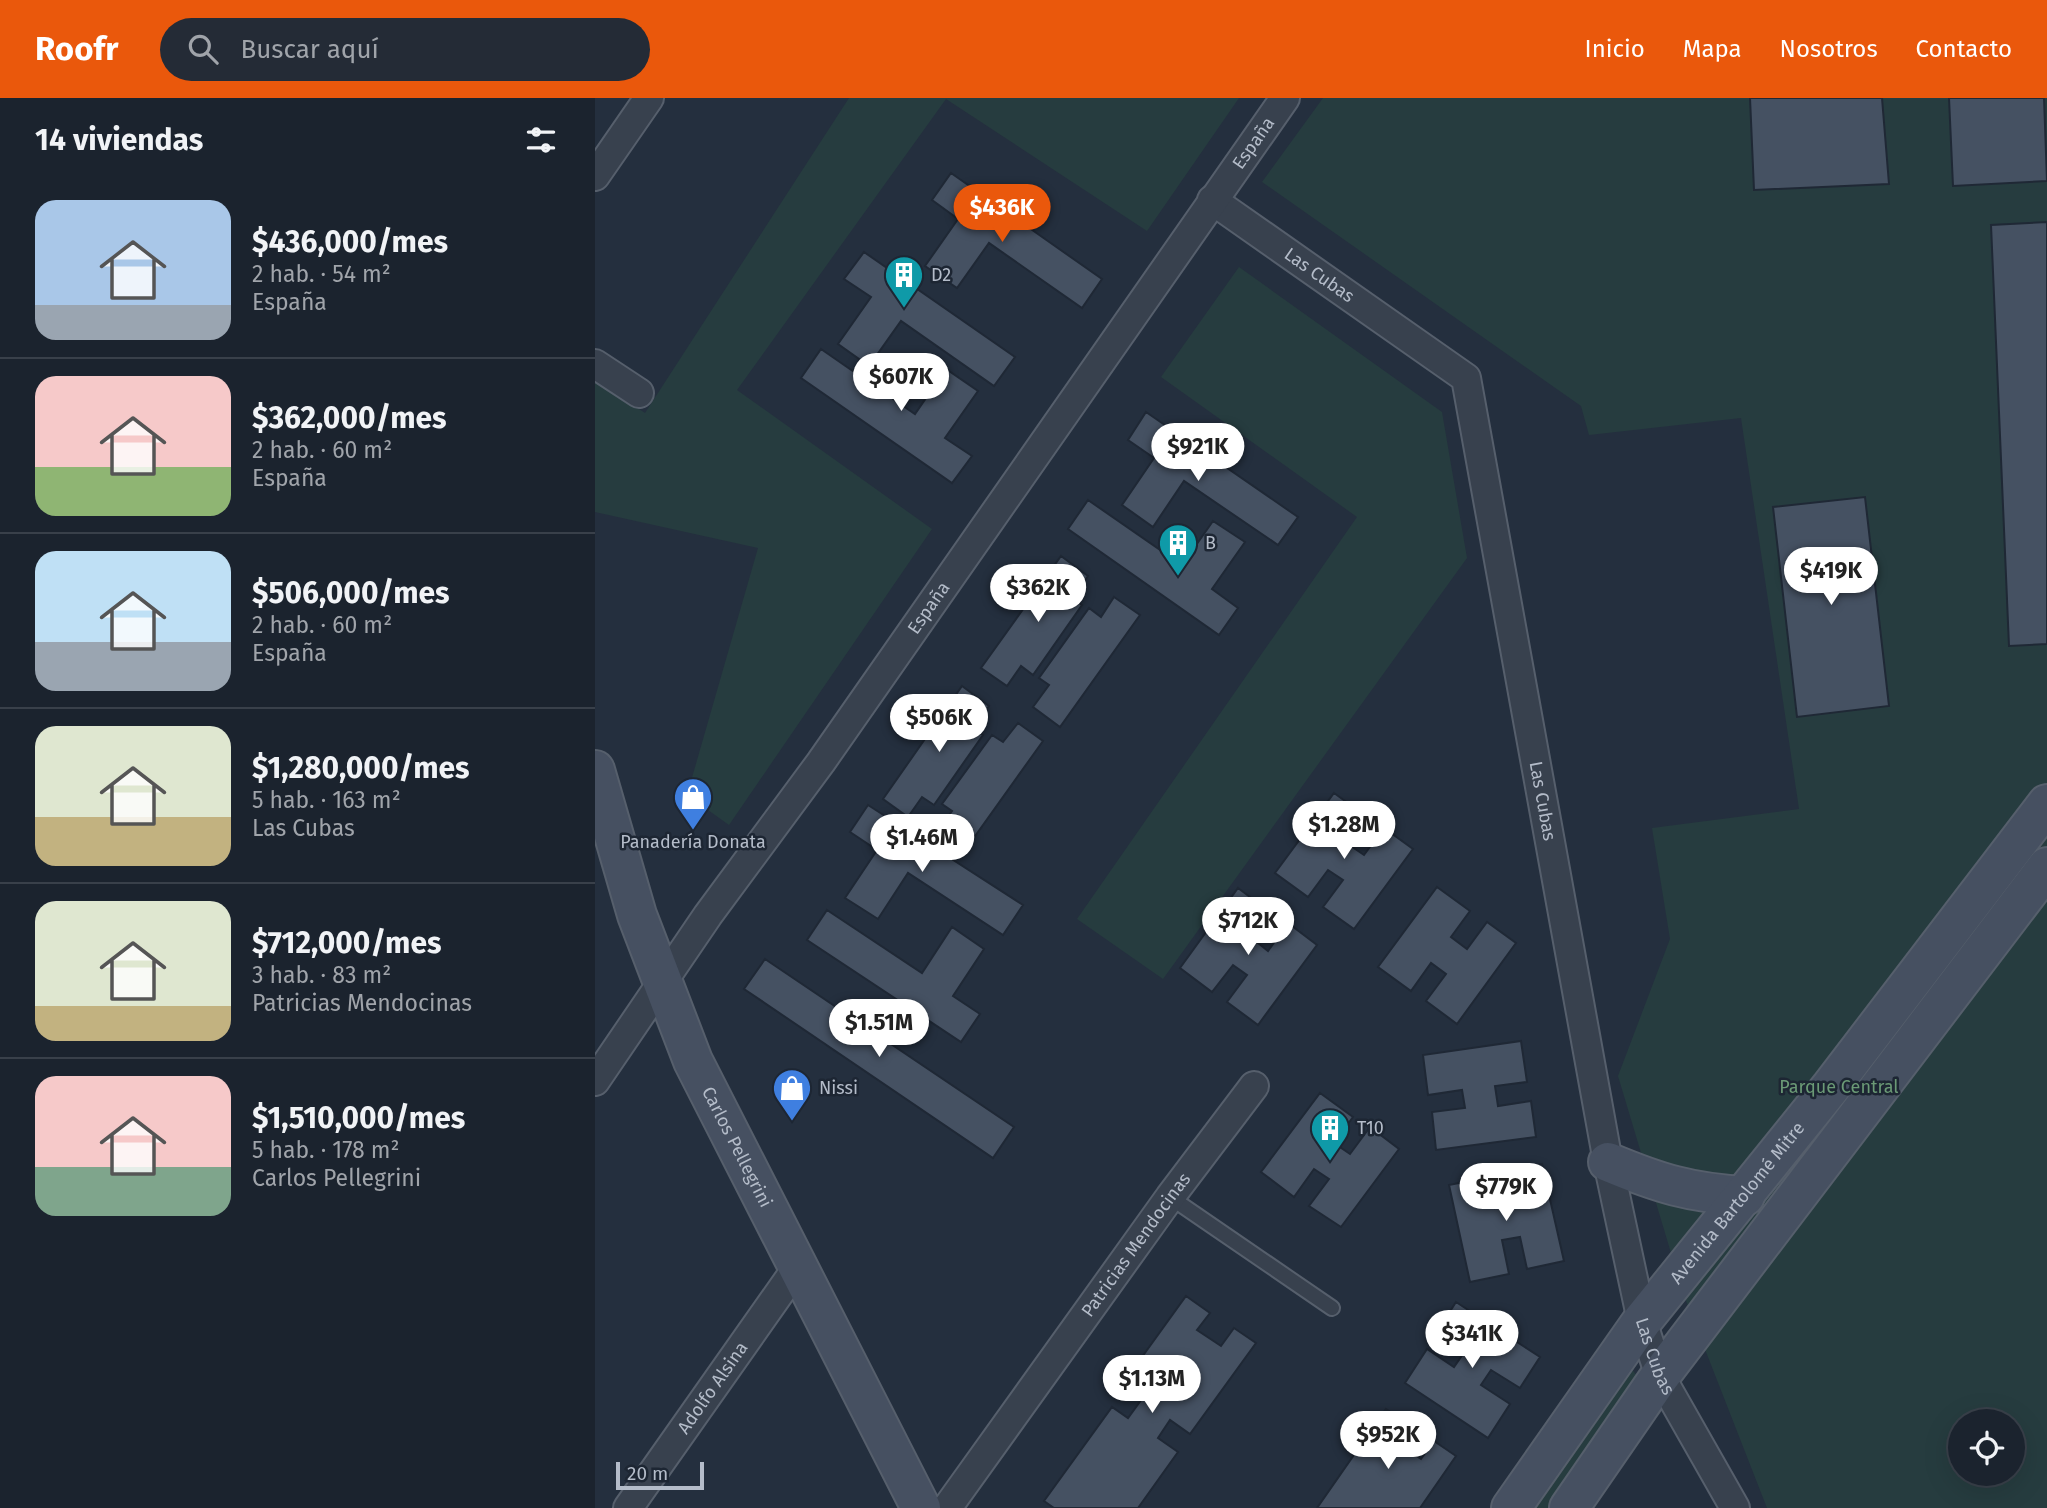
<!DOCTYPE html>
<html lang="es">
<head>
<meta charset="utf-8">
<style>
  :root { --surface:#1b232e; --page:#242b36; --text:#f1f3f6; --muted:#a0a4aa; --line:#39404a; --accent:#ea580c }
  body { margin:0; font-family:"Fira Sans",sans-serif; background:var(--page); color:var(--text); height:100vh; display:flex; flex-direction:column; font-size:26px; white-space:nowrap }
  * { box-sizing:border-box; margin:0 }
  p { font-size:23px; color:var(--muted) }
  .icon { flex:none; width:38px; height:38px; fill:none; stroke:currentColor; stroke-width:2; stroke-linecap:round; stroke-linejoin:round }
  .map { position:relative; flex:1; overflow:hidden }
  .panel { display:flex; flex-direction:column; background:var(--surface); width:595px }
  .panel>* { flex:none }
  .buttons { position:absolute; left:1353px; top:1311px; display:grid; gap:14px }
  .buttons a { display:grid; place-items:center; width:77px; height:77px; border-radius:50%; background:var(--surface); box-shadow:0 7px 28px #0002,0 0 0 2px var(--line); font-size:35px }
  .scale { position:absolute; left:21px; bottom:18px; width:88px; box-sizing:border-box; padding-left:7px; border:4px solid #b4bcc9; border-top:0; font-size:19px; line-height:24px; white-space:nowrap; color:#b4bcc9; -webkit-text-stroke:5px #1d2633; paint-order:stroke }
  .price { position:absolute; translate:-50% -60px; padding:0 16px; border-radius:24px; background:#fff; color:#222; font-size:23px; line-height:46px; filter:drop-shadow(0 2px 4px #0008) }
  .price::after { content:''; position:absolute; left:50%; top:42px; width:21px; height:16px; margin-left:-10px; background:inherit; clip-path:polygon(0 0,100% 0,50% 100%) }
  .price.selected { background:var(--accent); color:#fff }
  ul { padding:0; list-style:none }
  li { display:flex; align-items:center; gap:21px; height:175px; padding:0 35px }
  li+li { border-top:2px solid var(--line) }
  li span { display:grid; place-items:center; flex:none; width:196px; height:140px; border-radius:21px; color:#555 }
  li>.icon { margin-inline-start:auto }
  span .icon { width:84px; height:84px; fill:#fffc; stroke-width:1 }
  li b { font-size:30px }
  h2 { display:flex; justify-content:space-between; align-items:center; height:84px; padding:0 35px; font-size:30px }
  header { display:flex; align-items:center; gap:42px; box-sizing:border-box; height:98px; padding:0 35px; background:var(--accent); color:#fff }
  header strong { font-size:33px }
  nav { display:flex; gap:38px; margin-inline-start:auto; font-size:24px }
  .search { width:490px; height:63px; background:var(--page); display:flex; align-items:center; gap:18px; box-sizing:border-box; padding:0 24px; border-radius:38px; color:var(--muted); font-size:26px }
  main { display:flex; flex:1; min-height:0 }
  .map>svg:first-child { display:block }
  .green { fill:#263c3f; fill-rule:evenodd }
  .building { fill:#455162; stroke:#1f2835; stroke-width:2 }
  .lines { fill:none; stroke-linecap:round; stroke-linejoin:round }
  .lane-casing { stroke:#565f6c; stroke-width:18 }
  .street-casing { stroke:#565f6c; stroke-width:32 }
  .secondary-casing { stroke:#565f6c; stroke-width:42 }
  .lane { stroke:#38414e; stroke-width:14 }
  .street { stroke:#38414e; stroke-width:28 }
  .secondary { stroke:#465061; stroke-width:38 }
  .labels { text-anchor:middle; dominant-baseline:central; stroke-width:5; stroke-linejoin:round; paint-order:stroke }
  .street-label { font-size:18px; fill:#b4bcc9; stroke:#1d2633 }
  .poi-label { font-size:18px; fill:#b4bcc9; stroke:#1d2633; text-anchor:start }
  .park-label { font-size:18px; fill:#6b9a76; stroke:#1d2633 }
</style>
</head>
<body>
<header>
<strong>Roofr</strong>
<div class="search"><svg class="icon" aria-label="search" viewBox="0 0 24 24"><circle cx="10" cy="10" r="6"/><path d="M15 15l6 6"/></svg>Buscar aquí</div>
<nav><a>Inicio</a><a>Mapa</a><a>Nosotros</a><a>Contacto</a></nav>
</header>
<main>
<section class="panel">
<h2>14 viviendas<svg class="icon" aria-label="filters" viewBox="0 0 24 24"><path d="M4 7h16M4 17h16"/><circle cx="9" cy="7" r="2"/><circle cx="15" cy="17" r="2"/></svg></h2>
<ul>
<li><span style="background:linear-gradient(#a9c7e8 75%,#9aa5b1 0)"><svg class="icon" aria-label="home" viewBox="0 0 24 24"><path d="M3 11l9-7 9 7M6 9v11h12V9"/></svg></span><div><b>$436,000/mes</b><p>2 hab. · 54 m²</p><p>España</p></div></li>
<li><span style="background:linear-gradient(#f6c9c9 65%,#8fb573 0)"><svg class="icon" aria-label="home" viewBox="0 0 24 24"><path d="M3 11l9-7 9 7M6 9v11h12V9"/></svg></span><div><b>$362,000/mes</b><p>2 hab. · 60 m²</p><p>España</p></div></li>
<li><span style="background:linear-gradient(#bfe0f5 65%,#9aa5b1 0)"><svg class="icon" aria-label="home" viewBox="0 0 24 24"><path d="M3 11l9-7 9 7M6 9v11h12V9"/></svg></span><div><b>$506,000/mes</b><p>2 hab. · 60 m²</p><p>España</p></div></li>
<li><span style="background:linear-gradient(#dfe7d0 65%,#c2b280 0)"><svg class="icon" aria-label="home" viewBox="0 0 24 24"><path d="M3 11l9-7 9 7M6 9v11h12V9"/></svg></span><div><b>$1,280,000/mes</b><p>5 hab. · 163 m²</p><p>Las Cubas</p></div></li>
<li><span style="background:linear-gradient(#dfe7d0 75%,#c2b280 0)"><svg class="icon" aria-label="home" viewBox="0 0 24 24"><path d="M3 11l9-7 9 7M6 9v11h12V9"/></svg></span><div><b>$712,000/mes</b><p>3 hab. · 83 m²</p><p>Patricias Mendocinas</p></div></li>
<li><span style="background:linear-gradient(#f6c9c9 65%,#7fa58c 0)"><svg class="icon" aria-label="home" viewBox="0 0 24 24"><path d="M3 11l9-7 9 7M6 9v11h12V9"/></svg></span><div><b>$1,510,000/mes</b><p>5 hab. · 178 m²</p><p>Carlos Pellegrini</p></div></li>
</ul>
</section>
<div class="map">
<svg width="1452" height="1410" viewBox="0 0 1452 1410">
  <rect width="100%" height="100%" fill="#242f3e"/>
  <!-- green -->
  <path class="green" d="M254,0H644L552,133L351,1L142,292L337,431L134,727L92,697L163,450L0,414V282L50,315Z
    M728,0H1452V1410H1172L1088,1195L1023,978L1075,841L1057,730L1204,711L1146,320L994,337L986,308L667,84ZM1365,1323H1418V1376H1365Z
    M644,169L847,314L872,460L568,881L482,821L762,419L566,279Z
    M1035,1269L1043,1279L955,1410H938Z"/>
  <!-- building -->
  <path class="building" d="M1155,0H1287L1294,86L1159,92Z
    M1354,0H1449L1452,83L1358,88Z
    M356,75L507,181L487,210L394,145L362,190L330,168L363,121L337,102Z
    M1452,124V546L1414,548L1396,127Z
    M269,154L420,259L399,288L306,223L274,268L243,246L276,199L249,181Z
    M226,251L320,316L351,271L383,293L350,340L377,358L357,385L206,280Z
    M551,314L703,419L683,447L589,383L558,429L527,407L559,360L533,342Z
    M1270,399L1294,608L1202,619L1178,409Z
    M493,402L587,467L618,423L650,444L617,491L643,510L624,537L473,431Z
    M466,458L493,478L477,500L487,507L438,577L426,568L412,588L386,570Z
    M519,499L545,517L465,629L438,609L454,587L444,580L494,510L506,519Z
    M367,588L394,608L378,630L388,637L339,707L327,699L313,719L288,701Z
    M423,625L448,643L368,755L341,735L357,713L347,706L397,637L408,644Z
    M739,695L772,719L753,746L769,757L789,730L818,751L759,831L728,809L748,782L733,772L713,799L680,775Z
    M273,707L428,807L408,837L313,775L283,821L250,800L282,752L255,734Z
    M842,789L875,813L856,839L872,851L892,824L921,845L862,926L831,903L851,876L836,865L816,893L783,869Z
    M643,790L676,815L657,840L673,853L693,825L722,847L663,927L632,904L652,877L638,867L617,894L585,870Z
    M232,812L327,875L357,829L389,851L358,898L385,916L366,944L212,842Z
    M170,861L419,1029L398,1060L149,891Z
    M926,943L932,984L900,988L903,1008L936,1003L941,1039L841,1052L837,1014L870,1010L867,992L833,997L828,957Z
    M725,995L758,1019L739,1045L755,1056L775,1029L804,1051L746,1129L714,1108L734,1081L719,1071L699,1099L666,1074Z
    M947,1066L969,1163L932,1171L925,1139L907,1142L914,1176L875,1184L854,1087L893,1079L900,1110L920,1106L912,1073Z
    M591,1198L615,1215L602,1232L626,1248L639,1230L661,1245L595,1336L575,1322L563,1340L583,1354L543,1410H459L449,1403L517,1309L533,1320L549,1298L529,1284Z
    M861,1204L945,1259L925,1290L896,1272L886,1287L915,1306L893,1340L810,1285L832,1251L859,1269L870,1253L842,1234Z
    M791,1311L815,1327L802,1345L826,1361L839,1343L861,1358L825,1410H722Z"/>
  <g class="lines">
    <!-- lane casing -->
    <g class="lane-casing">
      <path id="lane" d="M575,1099L737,1210"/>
    </g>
    <!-- street casing -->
    <g class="street-casing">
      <g id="street">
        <path d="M0,78L54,0"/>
        <path id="s1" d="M617,102L871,280L1013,1064L1047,1223L1065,1278L1140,1410"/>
        <path d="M0,266L44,295"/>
        <path id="s2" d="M0,983L113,817L226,664L690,0"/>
        <path id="s3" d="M33,1410L202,1170"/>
        <path id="s4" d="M352,1410L575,1099L659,988"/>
      </g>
    </g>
    <!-- secondary casing -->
    <g class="secondary-casing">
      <g id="secondary">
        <path id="s5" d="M0,672L42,817L98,963L326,1410"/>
        <path d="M1013,1064C1063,1085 1095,1095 1150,1098"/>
        <path id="s6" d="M916,1410L1047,1223L1235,990L1452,706"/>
        <path d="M974,1410L1065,1278L1452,769"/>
      </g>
    </g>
    <!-- lane -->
    <use href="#lane" class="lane"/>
    <!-- street -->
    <use href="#street" class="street"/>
    <!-- secondary -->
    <use href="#secondary" class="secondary"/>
  </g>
  <!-- icons -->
  <defs>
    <g id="building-pin" transform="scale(2.0125)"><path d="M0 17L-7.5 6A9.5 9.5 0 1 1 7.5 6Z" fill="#0f9aa8" stroke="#1d2633"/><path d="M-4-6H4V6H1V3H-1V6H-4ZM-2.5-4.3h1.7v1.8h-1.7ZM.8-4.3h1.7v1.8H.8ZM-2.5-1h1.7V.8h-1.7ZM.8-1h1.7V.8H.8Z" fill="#fff"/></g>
    <g id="shop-pin" transform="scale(2.0125)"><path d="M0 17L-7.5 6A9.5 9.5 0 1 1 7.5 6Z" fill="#3f7fe0" stroke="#1d2633"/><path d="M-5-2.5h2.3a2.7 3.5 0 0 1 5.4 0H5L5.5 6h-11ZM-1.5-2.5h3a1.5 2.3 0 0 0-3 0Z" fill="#fff"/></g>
  </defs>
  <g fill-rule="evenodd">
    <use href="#building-pin" x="309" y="177"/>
    <use href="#building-pin" x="583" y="445"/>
    <use href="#shop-pin" x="98" y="699"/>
    <use href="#shop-pin" x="197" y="990"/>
    <use href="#building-pin" x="735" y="1030"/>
  </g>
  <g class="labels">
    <!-- street labels -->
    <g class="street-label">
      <text stroke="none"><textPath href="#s2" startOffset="1146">España</textPath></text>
      <text stroke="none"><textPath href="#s1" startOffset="131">Las Cubas</textPath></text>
      <text stroke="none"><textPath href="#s2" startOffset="579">España</textPath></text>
      <text stroke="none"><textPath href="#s1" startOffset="740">Las Cubas</textPath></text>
      <text stroke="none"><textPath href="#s5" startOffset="404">Carlos Pellegrini</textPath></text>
      <text stroke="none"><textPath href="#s6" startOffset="380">Avenida Bartolomé Mitre</textPath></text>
      <text stroke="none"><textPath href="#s4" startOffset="324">Patricias Mendocinas</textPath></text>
      <text stroke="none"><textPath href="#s1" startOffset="1307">Las Cubas</textPath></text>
      <text stroke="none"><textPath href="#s3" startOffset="147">Adolfo Alsina</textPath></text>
    </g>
    <!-- poi labels -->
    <g class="poi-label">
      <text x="336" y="177">D2</text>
      <text x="610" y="445">B</text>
      <text x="98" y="744" text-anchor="middle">Panadería Donata</text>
      <text x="224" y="990">Nissi</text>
      <text x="762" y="1030">T10</text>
    </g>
    <!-- park labels -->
    <g class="park-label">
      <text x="1244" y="989">Parque Central</text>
    </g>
  </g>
</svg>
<div class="buttons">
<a><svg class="icon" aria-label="locate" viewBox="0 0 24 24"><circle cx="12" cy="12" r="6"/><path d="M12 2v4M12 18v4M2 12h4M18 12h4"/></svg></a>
</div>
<div class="scale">20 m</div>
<b class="price selected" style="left:407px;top:146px">$436K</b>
<b class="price" style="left:306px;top:315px">$607K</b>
<b class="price" style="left:603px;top:385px">$921K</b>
<b class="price" style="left:1236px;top:509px">$419K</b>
<b class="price" style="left:443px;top:526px">$362K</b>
<b class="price" style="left:344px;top:656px">$506K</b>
<b class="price" style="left:749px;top:763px">$1.28M</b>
<b class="price" style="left:327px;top:776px">$1.46M</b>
<b class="price" style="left:653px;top:859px">$712K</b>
<b class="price" style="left:284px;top:961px">$1.51M</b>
<b class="price" style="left:911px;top:1125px">$779K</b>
<b class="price" style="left:877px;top:1272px">$341K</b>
<b class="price" style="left:557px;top:1317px">$1.13M</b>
<b class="price" style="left:793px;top:1373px">$952K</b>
</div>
</main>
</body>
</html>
